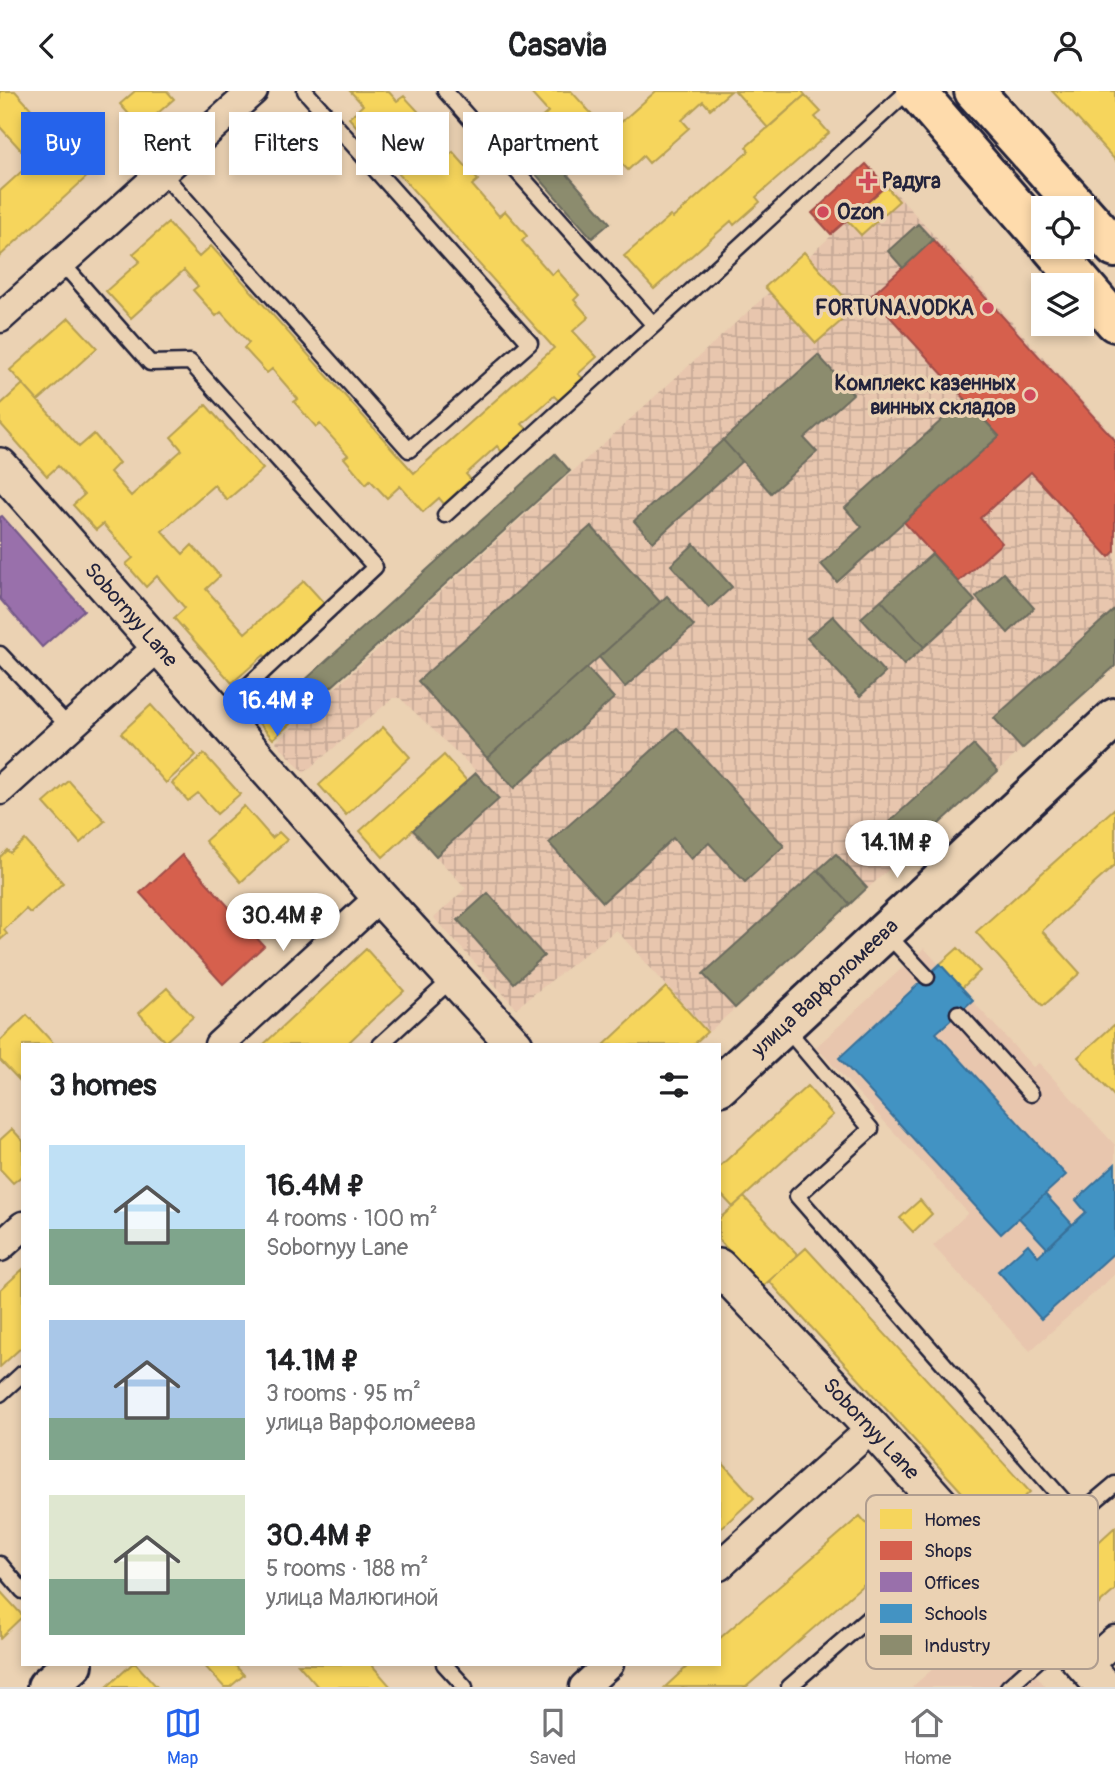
<!DOCTYPE html>
<html lang="en">
<head>
<meta charset="utf-8">
<style>
  :root { --surface:#fff; --page:#f6f6f6; --text:#202124; --muted:#757577; --line:#e0e0e0; --accent:#2563eb }
  body { margin:0; font-family:Pangolin,sans-serif; background:var(--page); color:var(--text); height:100vh; display:flex; flex-direction:column; font-size:26px; white-space:nowrap }
  * { box-sizing:border-box; margin:0 }
  p { font-size:23px; color:var(--muted) }
  .icon { flex:none; width:38px; height:38px; fill:none; stroke:currentColor; stroke-width:2; stroke-linecap:round; stroke-linejoin:round }
  .map { position:relative; flex:1; overflow:hidden }
  .panel { position:absolute; left:21px; top:952px; width:700px; height:623px; display:flex; flex-direction:column; background:var(--surface); border-radius:0px; box-shadow:0 4px 10px #0003 }
  .panel>* { flex:none }
  .hud { position:absolute; left:21px; top:21px; width:700px; height:63px; display:flex; gap:14px }
  .buttons { position:absolute; left:1031px; top:105px; display:grid; gap:14px }
  .buttons a { display:grid; place-items:center; width:63px; height:63px; border-radius:0px; background:var(--surface); box-shadow:0 4px 10px #0003; font-size:35px }
  .price { position:absolute; translate:-50% -60px; padding:0 16px; border-radius:24px; background:#fff; color:#222; font-size:23px; line-height:46px; filter:drop-shadow(0 2px 4px #0008) }
  .price::after { content:''; position:absolute; left:50%; top:42px; width:21px; height:16px; margin-left:-10px; background:inherit; clip-path:polygon(0 0,100% 0,50% 100%) }
  .price.active { background:var(--accent); color:#fff }
  ul { padding:0; list-style:none }
  li { display:flex; align-items:center; gap:21px; height:175px; padding:0 28px }
  li span { display:grid; place-items:center; flex:none; width:196px; height:140px; border-radius:0px; color:#555 }
  li>.icon { margin-inline-start:auto }
  span .icon { width:84px; height:84px; fill:#fffc; stroke-width:1 }
  li b { font-size:30px }
  h2 { display:flex; justify-content:space-between; align-items:center; height:84px; padding:0 28px; font-size:30px }
  .chip { padding:0 24px; border-radius:0px; background:var(--surface); box-shadow:0 4px 10px #0003; font-size:24px; line-height:63px }
  .chip.active { background:var(--accent); color:#fff }
  header { display:flex; justify-content:space-between; align-items:center; height:91px; padding:0 28px; background:var(--surface); font-size:32px; font-weight:800 }
  .menu { display:flex; justify-content:space-around; align-items:center; height:98px; border-top:2px solid var(--line); background:var(--surface); font-size:19px; color:var(--muted) }
  .menu a { display:grid; justify-items:center; gap:4px }
  .menu .active { color:var(--accent) }
  .map>svg:first-child { display:block }
  .built { fill:#e8c6ae }
  .industrial { fill:url(#industrial-grid) }
  .homes { fill:#f6d55c; stroke:#b69f52; stroke-width:2 }
  .shops { fill:#d6604d; stroke:#a04d48; stroke-width:2 }
  .offices { fill:#9970ab; stroke:#755989; stroke-width:2 }
  .schools { fill:#4393c3; stroke:#39719a; stroke-width:2 }
  .industry { fill:#8c8c6e; stroke:#6c6c5f; stroke-width:2 }
  .lines { fill:none; stroke-linecap:round; stroke-linejoin:round }
  .service-casing { stroke:#22223b; stroke-width:19 }
  .minor-casing { stroke:#22223b; stroke-width:33 }
  .tertiary-casing { stroke:#22223b; stroke-width:40 }
  .secondary-casing { stroke:#22223b; stroke-width:44 }
  .primary-casing { stroke:#22223b; stroke-width:44 }
  .service { stroke:#ebd2b3; stroke-width:14 }
  .minor { stroke:#ebd2b3; stroke-width:28 }
  .tertiary { stroke:#ebd2b3; stroke-width:35 }
  .secondary { stroke:#ebd2b3; stroke-width:38 }
  .primary { stroke:#fedbac; stroke-width:38 }
  .poi-dot { fill:#d1495b; stroke:#ebd2b3; stroke-width:2.5 }
  .labels { text-anchor:middle; dominant-baseline:central; stroke-width:7; stroke-linejoin:round; paint-order:stroke }
  .poi-label { font-size:21px; font-weight:bold; fill:#22223b; stroke:#ebd2b3; text-anchor:start }
  .street-label { font-size:21px; fill:#22223b; stroke:#ebd2b3 }
  .key { fill:#ebd2b3; stroke:#af9d8f; stroke-width:2 }
  .key-label { font-size:19px; fill:#22223b }
</style>
</head>
<body>
<header><svg class="icon" aria-label="back" viewBox="0 0 24 24"><path d="M15 5l-7 7 7 7"/></svg>Casavia<svg class="icon" aria-label="person" viewBox="0 0 24 24"><circle cx="12" cy="8" r="4"/><path d="M4 21q1-7 8-7t8 7"/></svg></header>
<div class="map">
<svg width="1115" height="1596" viewBox="0 0 1115 1596">
  <defs>
    <pattern id="industrial-grid" width="8" height="8" patternUnits="userSpaceOnUse" patternTransform="scale(1.75)"><rect width="8" height="8" fill="#e8c6ae"/><path d="M0 4h8M4 0v8" fill="none" stroke="#c7aa97"/></pattern>
  </defs>
  <rect width="100%" height="100%" fill="#ebd2b3"/>
  <filter id="ink" filterUnits="userSpaceOnUse"><feTurbulence type="fractalNoise" baseFrequency=".0143" numOctaves="2"/><feDisplacementMap in="SourceGraphic" scale="14" xChannelSelector="R" yChannelSelector="G"/><feConvolveMatrix kernelMatrix="1 2 1 2 8 2 1 2 1" color-interpolation-filters="sRGB"/></filter>
  <g filter="url(#ink)">
    <!-- built -->
    <path class="built" d="M924,857L1033,976L1039,972L1115,1054V1183L1030,1260L933,1155L968,1122L816,956Z
      M989,1529L1046,1596H912Z"/>
    <!-- industrial -->
    <path class="industrial" d="M888,93L1115,346V574L709,941L616,839L516,917L434,827L466,797L411,740L476,680L400,607H393L304,682L276,651Z"/>
    <!-- homes -->
    <path class="homes" d="M0,0H15L90,83L0,165V100L32,71L0,36Z
      M135,0H167L174,8L141,37L120,13Z
      M350,0H388L397,10L404,5L428,31L421,37L447,66L453,61L478,89L472,94L499,125L505,120L527,145L522,150L552,184L557,179L579,204L574,209L589,226L573,240L597,266L578,283L584,288L559,310L554,305L522,333L528,339L502,361L497,355L466,383L471,389L444,413L439,407L423,421L400,395L387,407L370,389L366,393L344,367L348,364L320,333L316,336L294,311L298,308L272,278L267,282L244,257L249,252L221,221L216,225L193,199L198,195L184,179L131,227L106,200L140,170L133,163L168,132L199,166L211,155L414,382L554,257L349,27L363,14Z
      M529,0H571L609,42L656,0H731L710,18L703,10L682,29L689,37L649,72L643,65L628,79L613,64L598,77L581,57L571,65L539,29L548,21Z
      M735,0H802L805,4L768,37Z
      M1052,0H1115V69Z
      M805,4L821,21L815,26L829,42L756,106L760,111L734,134L731,130L654,198L624,165L670,125L673,127L749,60L746,56Z
      M886,95L899,110L861,144L847,129Z
      M804,161L855,218L816,252L765,196Z
      M69,227L97,257L38,310L10,279Z
      M23,293L79,356L94,343L119,372L110,381L131,405L182,359L171,346L206,314L263,378L227,409L214,394L162,440L183,463L192,454L220,485L206,498L245,542L304,490L332,521L273,573L264,564L232,592L174,527L185,517L157,485L146,496L126,473L133,467L103,433L96,439L73,414L84,404L58,375L47,385L0,332V314Z
      M280,605L298,626L273,648L255,628Z
      M151,614L196,664L166,692L121,642Z
      M383,636L410,666L346,724L319,694Z
      M204,663L240,703L217,723L198,702L188,710L172,692Z
      M444,664L467,690L383,766L360,740Z
      M69,690L105,730L80,752L44,712Z
      M244,715L272,747L279,741L287,749L241,791L205,750Z
      M1115,717V774L1042,840L1080,882L1043,915L976,841Z
      M25,749L63,792L30,822L26,818L4,839L7,843L0,849V766L7,759L10,762Z
      M958,857L980,880L962,897L940,873Z
      M366,858L404,900L372,929L346,954H263Z
      M666,896L707,941L693,954H604Z
      M167,897L193,926L165,951L139,922Z
      M27,924L55,954H23V993L0,969V950Z
      M1115,933V1006L1078,966Z
      M807,995L833,1024L733,1116L719,1101V1076Z
      M12,1038L23,1050V1084L13,1092L0,1078V1049Z
      M744,1106L798,1164L762,1196L719,1149V1128Z
      M920,1109L932,1123L913,1141L900,1127Z
      M806,1157L1030,1401L993,1435L769,1190Z
      M23,1178V1255L0,1276V1199Z
      M719,1368L754,1407L719,1439Z
      M860,1425L895,1466L746,1596H665L690,1573H719V1548Z
      M1115,1436V1499L1098,1514L1067,1480Z
      M0,1500L23,1525L0,1547Z
      M132,1573H136L157,1596H107Z
      M203,1573H234L244,1584L230,1596H224Z
      M298,1573H371L391,1596H318Z"/>
    <!-- shops -->
    <path class="shops" d="M866,73L886,95L831,143L812,122Z
      M933,149L1115,349V460L1109,466L1031,381L980,427L1002,452L958,491L904,431L999,345L871,205Z
      M182,764L264,855L223,893L140,802Z"/>
    <!-- offices -->
    <path class="offices" d="M2,425L84,519L42,556L0,508V426Z"/>
    <!-- schools -->
    <path class="schools" d="M940,873L973,909L936,942L1066,1084L1001,1143L839,967Z
      M1115,1073V1161L1041,1228L998,1180L1028,1153L1038,1165L1086,1121L1076,1109Z
      M1045,1103L1072,1133L1047,1157L1019,1127Z"/>
    <!-- industry -->
    <path class="industry" d="M522,32L610,132L592,147L504,47Z
      M918,133L933,149L903,177L888,160Z
      M818,264L853,303L804,347L817,361L771,402L723,349Z
      M965,308L999,345L837,491L821,473L862,436L845,417Z
      M723,349L742,370L653,451L634,430Z
      M555,363L570,380L298,626L283,609Z
      M591,435L660,511L487,667L418,590Z
      M694,453L732,496L709,517L671,474Z
      M932,463L975,510L924,556L881,509Z
      M1003,482L1034,517L1008,542L976,506Z
      M667,505L694,535L625,596L599,566Z
      M881,509L924,556L904,574L861,527Z
      M1115,518V575L1022,658L994,627Z
      M833,525L885,582L860,605L807,547Z
      M587,577L614,607L514,697L487,667Z
      M677,637L784,755L745,791L709,752L691,768L673,747L603,811L549,752Z
      M974,654L998,680L903,765L879,740Z
      M476,682L499,708L436,765L413,739Z
      M836,763L867,797L850,813L818,779Z
      M818,779L850,813L735,917L703,883Z
      M488,802L544,865L514,892L458,829Z"/>
    <g class="lines">
      <!-- service casing -->
      <g class="service-casing">
        <path id="service" d="M445,0L654,234
          M162,82L409,359L530,252L305,0
          M62,172L150,272L190,271L375,476L219,622
          M445,424L654,234L908,0
          M0,563L69,636
          M886,842L927,886
          M958,922L1031,1003
          M785,936L871,1038L797,1105L1077,1425L1115,1393
          M380,954L453,887
          M0,1303L23,1282
          M0,1473L23,1500
          M444,1573L465,1596
          M789,1596L965,1443
          M1008,1596L1061,1549"/>
      </g>
      <!-- minor casing -->
      <g class="minor-casing">
        <path id="minor" d="M0,227L253,0
          M0,699L159,555
          M219,954L380,806
          M0,1156L23,1135
          M719,1475L872,1337
          M1085,1576L1115,1549
          M584,1596L609,1573"/>
      </g>
      <!-- tertiary casing -->
      <g class="tertiary-casing">
        <path id="tertiary" d="M0,375L380,806L515,954
          M719,1176L872,1337L1104,1596"/>
      </g>
      <!-- secondary casing -->
      <g class="secondary-casing">
        <path id="secondary" d="M719,995L1115,627
          M47,1596L73,1573"/>
      </g>
      <!-- primary casing -->
      <g class="primary-casing">
        <path id="primary" d="M916,0L1043,147
          M974,0L1079,117
          M1082,120L1115,157
          M1051,156L1115,231"/>
      </g>
      <!-- service -->
      <use href="#service" class="service"/>
      <!-- minor -->
      <use href="#minor" class="minor"/>
      <!-- tertiary -->
      <use href="#tertiary" class="tertiary"/>
      <!-- secondary -->
      <use href="#secondary" class="secondary"/>
      <!-- primary -->
      <use href="#primary" class="primary"/>
    </g>
  </g>
  <!-- markers -->
  <g class="poi-dot">
    <path d="M864.5 79.5h7v7h7v7h-7v7h-7v-7h-7v-7h7z"/>
    <circle cx="823" cy="121" r="7"/>
    <circle cx="988" cy="217" r="7"/>
    <circle cx="1030" cy="304" r="7"/>
  </g>
  <g class="labels">
    <!-- poi labels -->
    <g class="poi-label">
      <text x="882" y="90">Радуга</text>
      <text x="837" y="121">Ozon</text>
      <text x="974" y="217" text-anchor="end">FORTUNA.VODKA</text>
      <text x="1016" y="292" text-anchor="end">Комплекс казенных<tspan x="1016" dy="24">винных складов</tspan></text>
    </g>
    <!-- street labels -->
    <g class="street-label">
      <text transform="translate(131 524) rotate(49)">Sobornyy Lane</text>
      <text transform="translate(825 897) rotate(-43)">улица Варфоломеева</text>
      <text transform="translate(871 1338) rotate(47)">Sobornyy Lane</text>
    </g>
  </g>
  <!-- legend -->
  <rect x="866" y="1404" width="232" height="174" rx="10" class="key"/>
  <rect x="880" y="1418" width="32" height="20" fill="#f6d55c"/>
  <rect x="880" y="1450" width="32" height="19" fill="#d6604d"/>
  <rect x="880" y="1481" width="32" height="20" fill="#9970ab"/>
  <rect x="880" y="1513" width="32" height="19" fill="#4393c3"/>
  <rect x="880" y="1544" width="32" height="20" fill="#8c8c6e"/>
  <g class="key-label">
    <text x="924" y="1435">Homes</text>
    <text x="924" y="1466">Shops</text>
    <text x="924" y="1498">Offices</text>
    <text x="924" y="1529">Schools</text>
    <text x="924" y="1561">Industry</text>
  </g>
</svg>
<div class="buttons">
<a><svg class="icon" aria-label="locate" viewBox="0 0 24 24"><circle cx="12" cy="12" r="6"/><path d="M12 2v4M12 18v4M2 12h4M18 12h4"/></svg></a>
<a><svg class="icon" aria-label="layers" viewBox="0 0 24 24"><path d="M12 4l9 5-9 5-9-5zM3 14l9 5 9-5"/></svg></a>
</div>
<b class="price active" style="left:277px;top:647px">16.4M ₽</b>
<b class="price" style="left:897px;top:789px">14.1M ₽</b>
<b class="price" style="left:283px;top:862px">30.4M ₽</b>
<div class="hud">
<a class="chip active">Buy</a>
<a class="chip">Rent</a>
<a class="chip">Filters</a>
<a class="chip">New</a>
<a class="chip">Apartment</a>
</div>
<section class="panel">
<h2>3 homes<svg class="icon" aria-label="filters" viewBox="0 0 24 24"><path d="M4 7h16M4 17h16"/><circle cx="9" cy="7" r="2"/><circle cx="15" cy="17" r="2"/></svg></h2>
<ul>
<li><span style="background:linear-gradient(#bfe0f5 60%,#7fa58c 0)"><svg class="icon" aria-label="home" viewBox="0 0 24 24"><path d="M3 11l9-7 9 7M6 9v11h12V9"/></svg></span><div><b>16.4M ₽</b><p>4 rooms · 100 m²</p><p>Sobornyy Lane</p></div></li>
<li><span style="background:linear-gradient(#a9c7e8 70%,#7fa58c 0)"><svg class="icon" aria-label="home" viewBox="0 0 24 24"><path d="M3 11l9-7 9 7M6 9v11h12V9"/></svg></span><div><b>14.1M ₽</b><p>3 rooms · 95 m²</p><p>улица Варфоломеева</p></div></li>
<li><span style="background:linear-gradient(#dfe7d0 60%,#7fa58c 0)"><svg class="icon" aria-label="home" viewBox="0 0 24 24"><path d="M3 11l9-7 9 7M6 9v11h12V9"/></svg></span><div><b>30.4M ₽</b><p>5 rooms · 188 m²</p><p>улица Малюгиной</p></div></li>
</ul>
</section>
</div>
<nav class="menu">
<a class="active"><svg class="icon" aria-label="map" viewBox="0 0 24 24"><path d="M3 6l6-2 6 2 6-2v14l-6 2-6-2-6 2zM9 4v14M15 6v14"/></svg>Map</a>
<a><svg class="icon" aria-label="saved" viewBox="0 0 24 24"><path d="M7 4h10v16l-5-4-5 4z"/></svg>Saved</a>
<a><svg class="icon" aria-label="home" viewBox="0 0 24 24"><path d="M3 11l9-7 9 7M6 9v11h12V9"/></svg>Home</a>
</nav>
</body>
</html>
